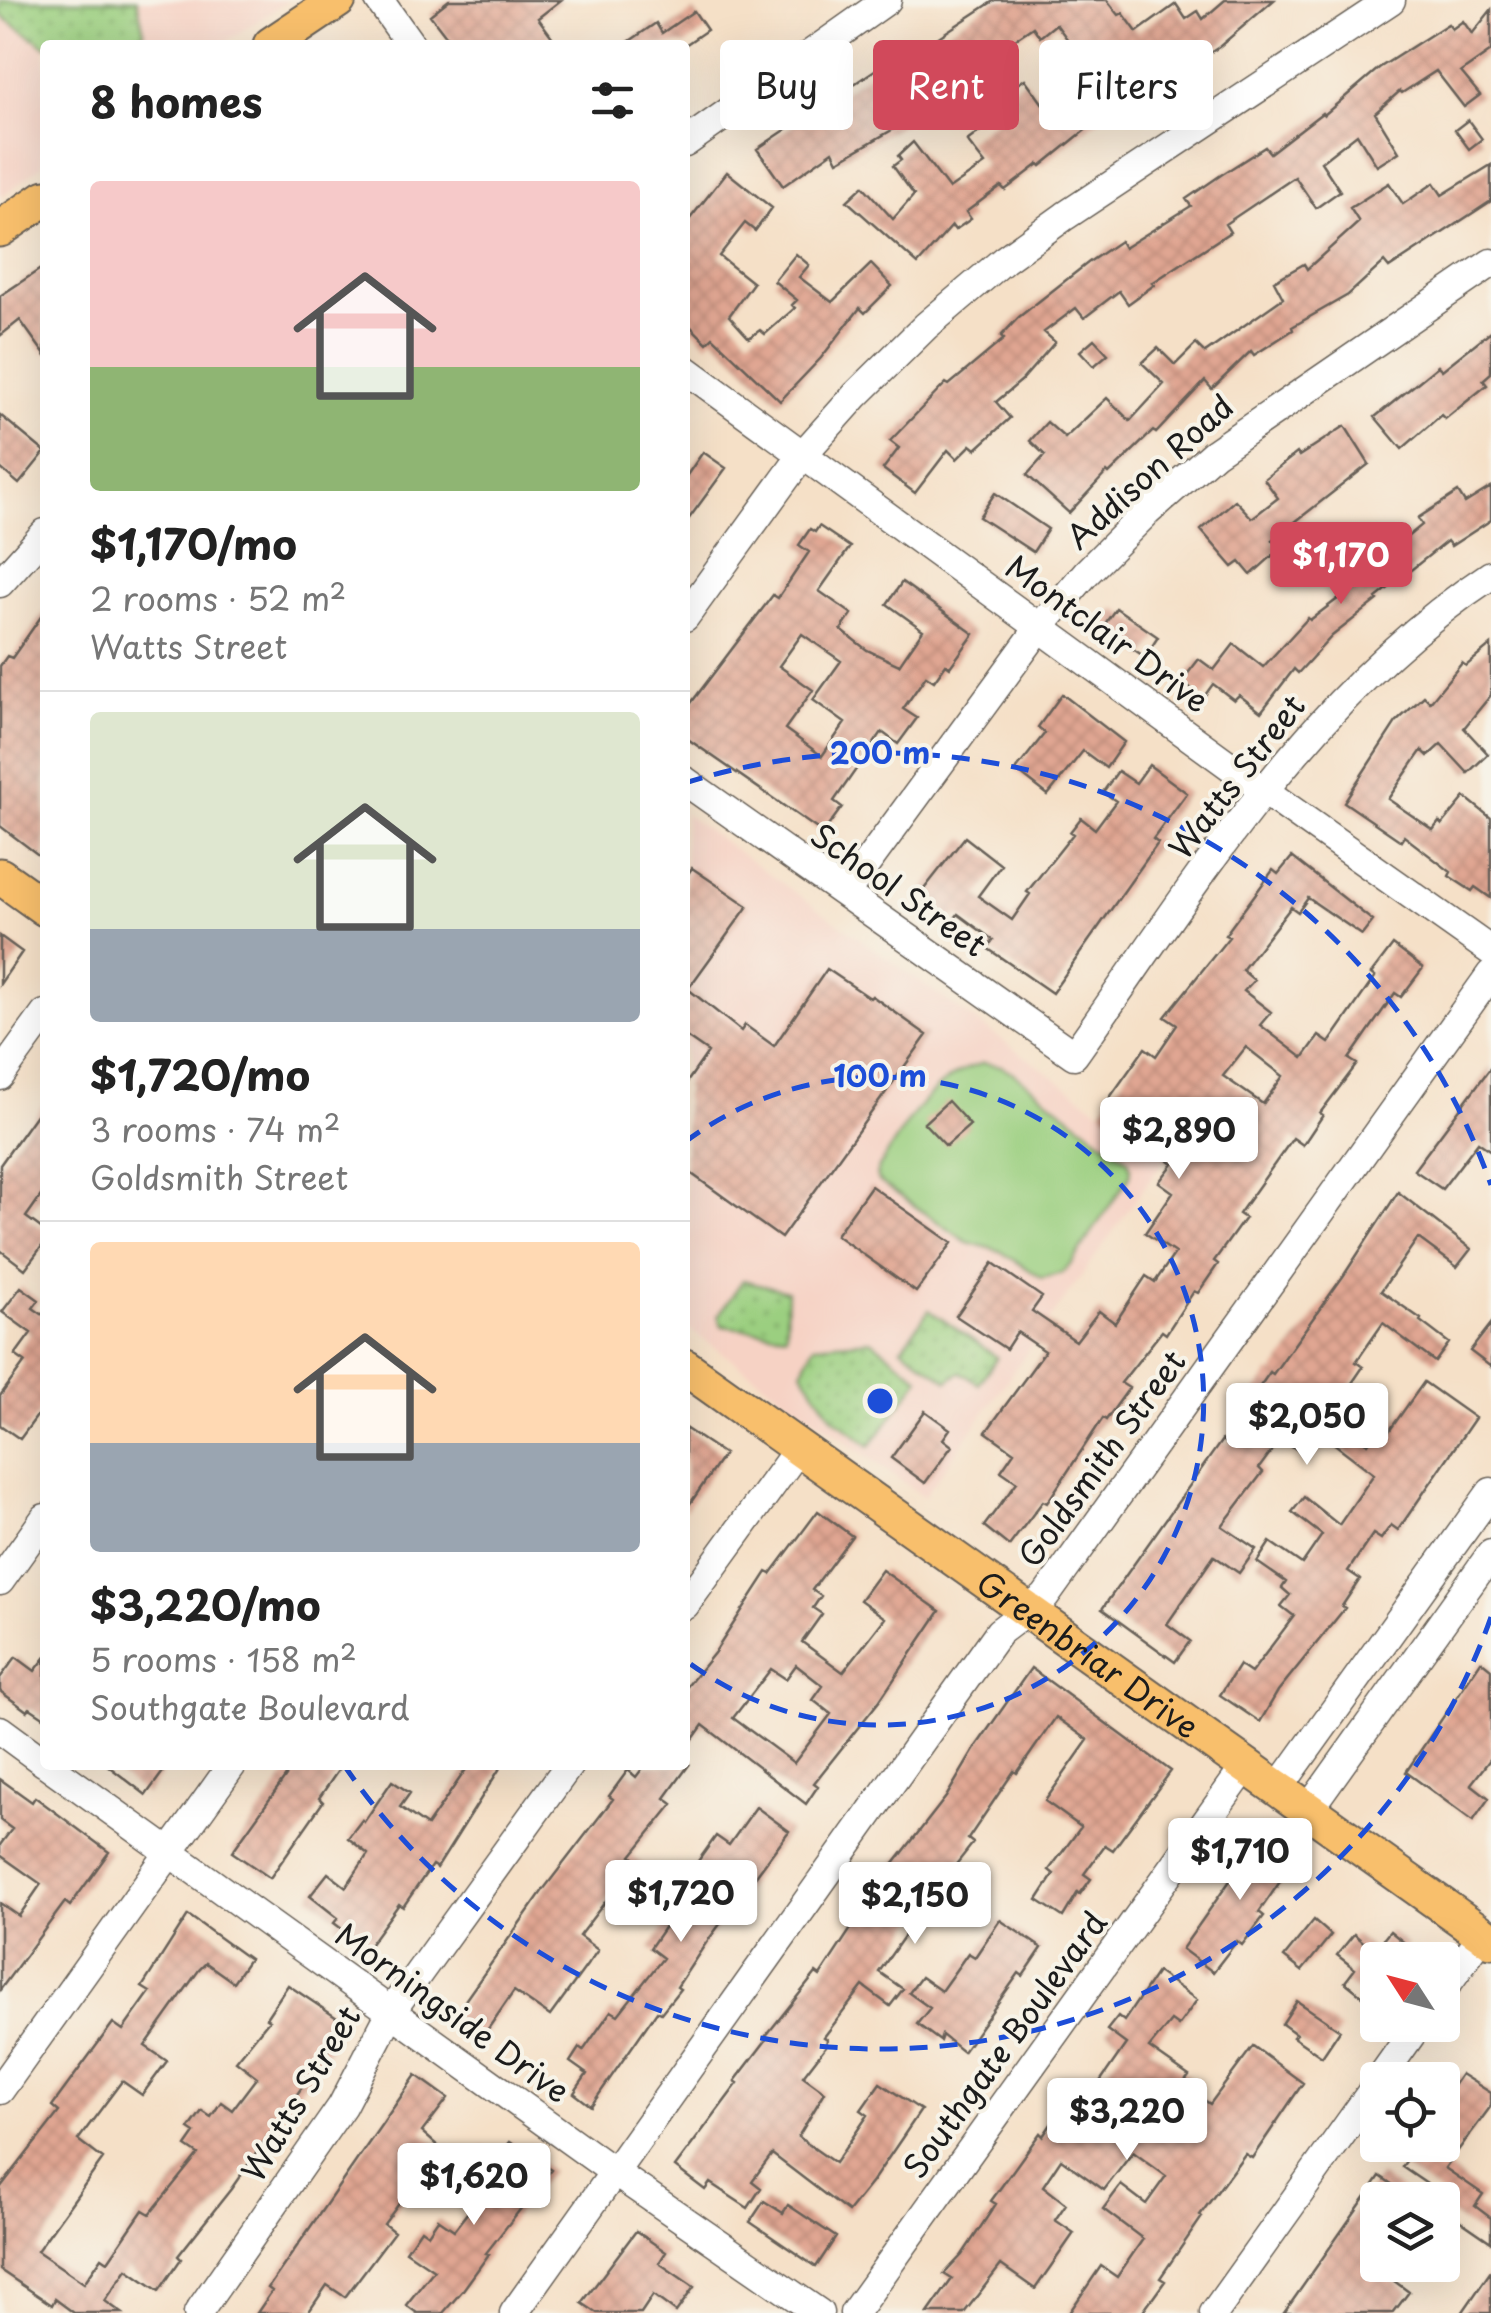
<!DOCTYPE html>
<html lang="en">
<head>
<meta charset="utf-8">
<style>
  :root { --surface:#fff; --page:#f6f6f6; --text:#222; --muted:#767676; --line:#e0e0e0; --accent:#d1495b }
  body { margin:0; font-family:"Playpen Sans",sans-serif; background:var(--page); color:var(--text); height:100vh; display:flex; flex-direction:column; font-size:38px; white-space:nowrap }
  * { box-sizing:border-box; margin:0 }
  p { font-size:32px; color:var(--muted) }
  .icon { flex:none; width:55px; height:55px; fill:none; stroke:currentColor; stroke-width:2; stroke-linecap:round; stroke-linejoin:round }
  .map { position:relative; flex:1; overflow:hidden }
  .drawer { position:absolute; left:40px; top:40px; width:650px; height:1730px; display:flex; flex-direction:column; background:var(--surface); border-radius:10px; box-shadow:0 10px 40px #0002 }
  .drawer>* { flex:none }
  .guide { position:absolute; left:720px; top:40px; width:620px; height:90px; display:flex; gap:20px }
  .needle { width:65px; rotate:306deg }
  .tools { position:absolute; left:1360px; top:1942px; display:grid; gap:20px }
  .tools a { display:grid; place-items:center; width:100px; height:100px; border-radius:10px; background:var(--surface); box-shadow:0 10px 40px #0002; font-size:50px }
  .price { position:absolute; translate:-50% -85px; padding:0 22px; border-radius:10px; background:#fff; color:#222; font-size:32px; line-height:65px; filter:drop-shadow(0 2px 5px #0008) }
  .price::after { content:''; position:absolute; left:50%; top:60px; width:30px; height:22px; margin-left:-15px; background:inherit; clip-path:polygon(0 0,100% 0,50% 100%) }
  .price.active { background:var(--accent); color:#fff }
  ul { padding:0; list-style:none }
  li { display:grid; align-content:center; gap:20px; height:530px; padding:0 50px }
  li+li { border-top:2px solid var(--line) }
  li span { display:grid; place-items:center; height:310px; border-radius:10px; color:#555 }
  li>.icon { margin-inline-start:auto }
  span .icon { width:180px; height:180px; fill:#fffc; stroke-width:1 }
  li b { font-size:42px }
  h2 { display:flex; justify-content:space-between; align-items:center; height:120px; padding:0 50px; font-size:42px }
  .chip { padding:0 35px; border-radius:10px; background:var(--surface); box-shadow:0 10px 40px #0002; font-size:35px; line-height:90px }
  .chip.active { background:var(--accent); color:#fff }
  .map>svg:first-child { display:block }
  .built { fill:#f6d2c4 }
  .grass { fill:url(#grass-dots); stroke:#5c764e; stroke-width:2.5 }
  .pitch { fill:#9bcf80; stroke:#5c764e; stroke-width:2.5 }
  .building { fill:url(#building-cross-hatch); fill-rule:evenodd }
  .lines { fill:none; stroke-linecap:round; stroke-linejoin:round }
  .minor-casing { stroke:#686158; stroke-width:31 }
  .major-casing { stroke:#686158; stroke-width:39 }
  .minor { stroke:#fff; stroke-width:28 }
  .major { stroke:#f8bf6c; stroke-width:35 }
  .ring { fill:none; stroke:#1d4ed8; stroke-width:5; stroke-dasharray:18 12 }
  .labels { text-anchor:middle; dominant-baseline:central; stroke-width:8; stroke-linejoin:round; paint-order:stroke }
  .street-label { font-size:32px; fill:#1c1c1c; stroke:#f7f3e8 }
  .centre { fill:#1d4ed8; stroke:#f7f3e8; stroke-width:5 }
  .ring-label { font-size:30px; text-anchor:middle; font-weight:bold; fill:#1d4ed8; stroke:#f7f3e8; stroke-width:8; stroke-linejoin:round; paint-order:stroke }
</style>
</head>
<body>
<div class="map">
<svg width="1491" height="2313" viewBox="0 0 1491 2313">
  <defs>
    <pattern id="grass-dots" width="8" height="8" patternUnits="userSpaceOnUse" patternTransform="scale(2.5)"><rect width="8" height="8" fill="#9bcf80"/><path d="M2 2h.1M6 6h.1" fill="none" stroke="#85b16e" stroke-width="1.8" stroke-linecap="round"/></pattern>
    <pattern id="building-cross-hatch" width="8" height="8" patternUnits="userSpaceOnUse" patternTransform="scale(2.5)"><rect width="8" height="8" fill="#e0a692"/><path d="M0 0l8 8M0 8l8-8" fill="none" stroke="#c08e7d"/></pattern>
  </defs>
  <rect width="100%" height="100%" fill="#f7f3e8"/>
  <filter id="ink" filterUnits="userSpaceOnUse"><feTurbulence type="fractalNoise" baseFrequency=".01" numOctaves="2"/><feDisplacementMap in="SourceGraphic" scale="20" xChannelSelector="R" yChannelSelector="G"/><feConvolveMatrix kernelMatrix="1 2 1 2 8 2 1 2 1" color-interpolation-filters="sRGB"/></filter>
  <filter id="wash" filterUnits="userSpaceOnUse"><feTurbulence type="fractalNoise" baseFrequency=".0048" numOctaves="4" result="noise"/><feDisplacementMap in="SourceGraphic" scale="40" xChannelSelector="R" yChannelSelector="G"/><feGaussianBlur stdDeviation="2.25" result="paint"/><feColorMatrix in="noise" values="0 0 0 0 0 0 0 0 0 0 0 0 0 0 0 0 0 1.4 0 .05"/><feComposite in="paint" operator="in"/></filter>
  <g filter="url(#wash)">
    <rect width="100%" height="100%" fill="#f5e0c7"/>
    <!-- built -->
    <path class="built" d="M0,0H289L221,45H45V163L0,198Z
      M685,814L1166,1157L924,1497L685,1326Z"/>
    <!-- grass -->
    <path class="grass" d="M0,0H137L144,32L124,45L45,46L0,15Z
      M743,1280L787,1291L786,1334L722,1326L718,1316Z
      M929,1310L997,1357L979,1384L961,1372L948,1381L902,1348Z
      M871,1340L920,1378L870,1446L833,1418L802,1371L814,1345Z"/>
    <!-- pitch -->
    <path class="pitch" d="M984,1063L1001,1066L1015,1074L1128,1160L1131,1168L1130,1176L1070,1265L1062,1273L1042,1278L1000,1251L967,1242L880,1182L876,1176L879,1167C907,1124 931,1076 984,1063Z"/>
    <g id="blocks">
      <!-- building -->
      <path class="building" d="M449,0H561L538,18L558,45H453L430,15Z
        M995,0H1107L1119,15L1123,13L1137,32L1176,4L1186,19L1198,11L1203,19L1225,0H1274L1219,47L1190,66L1186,60L1140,92L1137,88L1041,166L1039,164L1005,190L1001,186L966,212L971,219L955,230L952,226L918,264L847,201L863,186L893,219L914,195L893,166L901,160L898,156L913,142L949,189L985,164L967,141L1003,114L993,101L1025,79L1045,107L1091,71L1056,24L1040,37L1033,27L997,51L992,43L928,87L908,57Z
        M1491,10V51L1461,72L1480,95L1464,107L1436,71L1402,93L1400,91L1375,113L1399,152L1377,166L1357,134L1321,162L1340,191L1316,208L1295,177L1225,224L1230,232L1152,283L1154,285L1128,304L1119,291L1084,318L1076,308L1044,332L1055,342L1022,380L996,402L1010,418L976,449L971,445L957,459L948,450L915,493L883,469L899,448L890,441L946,383L949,385L1004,339L1001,336L1019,317L1089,262L1120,241L1124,248L1191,206L1186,199L1221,175L1265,147L1270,153L1322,113L1324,115L1379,68L1448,24L1452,29L1463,21L1472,34Z
        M694,11L707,30L685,45H624L656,23L662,33Z
        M878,68L911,119L838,161L833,151L783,186L757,149Z
        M1468,120L1482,139L1469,149L1455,130Z
        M1491,165V201L1389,268L1384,262L1348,295L1292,327L1293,330L1254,355L1251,351L1212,389L1205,381L1156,433L1153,431L1109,474L1107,472L1069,513L1027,475L1045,455L1030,441L1047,422L1065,438L1107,398L1130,421L1164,384L1142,363L1158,348L1175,365L1196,344L1205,353L1283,298L1274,281L1304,264L1307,269L1359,222L1350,208L1389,183L1403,204L1434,183L1442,195Z
        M727,172L772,208L755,231L745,223L719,256L753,283L729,316L749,338L760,330L765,334L795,308L792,305L797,300L774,281L796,254L809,265L799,277L832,302L871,264L892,286L865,313L860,308L821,358L780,401L713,337L707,343L685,321V225Z
        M45,266V355L20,320L0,336V296Z
        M1491,331V373L1483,380L1487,385L1445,419L1441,415L1402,449L1375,417L1438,366L1442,370Z
        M1094,339L1108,354L1094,366L1080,351Z
        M0,415L45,452L19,484L0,468Z
        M1345,426L1369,464L1272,540L1280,549L1251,575L1240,562L1233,567L1201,530L1235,500L1252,518L1278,498L1264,479L1297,453L1299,456Z
        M703,452L726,468L685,524V478Z
        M1491,487V520L1451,546L1447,541L1376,598L1378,600L1332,636L1298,673L1294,669L1261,712L1239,695L1234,700L1213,684L1203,698L1182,681L1199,659L1214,670L1234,644L1263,667L1308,618L1310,620L1373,572L1369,568L1422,525L1418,518L1458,492L1465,503Z
        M995,493L1048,529L1033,552L979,517Z
        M819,526L850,547L819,591L852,614L841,630L867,650L899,665L923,630L887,604L902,582L974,634L950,667L946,664L934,681L926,676L903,709L917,718L898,744L882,732L834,801L842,807L823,833L685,737V711L773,595L778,598L809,552L799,545L810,529L815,532ZM802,634L841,661L813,700L845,723L822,756L785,729L813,690L779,666Z
        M1116,608L1158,637L1145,657L1102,628Z
        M45,611V860L0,826V666L7,656L12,658Z
        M1491,645V695L1464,728L1488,754L1468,773L1441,744L1428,756L1422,750L1388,799L1433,830L1439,822L1442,825L1465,797L1491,818V898L1475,887L1472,891L1449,876L1451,872L1404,836L1401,841L1344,802L1396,722L1424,696L1430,702L1462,663L1466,666Z
        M1062,694L1124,742L1106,768L1083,751L1048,795L1016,770L1045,733L1038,727Z
        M1149,765L1187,793L1153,839L1158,843L1052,993L987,948L993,940L958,914L951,924L917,898L965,837L1001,865L978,896L1012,920L1030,894L1027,892L1073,834L1070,832L1081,818L1095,829L1116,801L1103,792L1118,771L1136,783Z
        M1292,857L1373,921L1362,935L1308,898L1298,912L1291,907L1242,970L1254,980L1244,991L1271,1012L1260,1025L1303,1058L1319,1036L1329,1043L1375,977L1371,974L1393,945L1423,968L1401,997L1395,993L1349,1059L1357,1064L1320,1113L1323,1115L1303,1145L1293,1138L1239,1214L1245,1218L1214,1261L1218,1264L1198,1293L1194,1291L1166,1334L1162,1331L1121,1383L1129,1388L1106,1420L1103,1418L1047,1503L1043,1501L1009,1546L984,1526L1017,1482L1001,1471L1014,1452L986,1432L1045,1351L1017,1332L1006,1349L956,1316L993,1263L1042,1297L1032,1311L1076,1341L1099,1311L1115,1323L1146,1276L1155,1282L1175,1253L1145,1233L1173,1192L1159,1182L1173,1164L1101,1110L1145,1048L1156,1056L1177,1025L1165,1017L1229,937L1225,935L1273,870L1278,874ZM1246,1047L1283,1076L1263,1104L1223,1076Z
        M692,868L748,906L688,989L741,1031L745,1025L774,1046L827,969L870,998L872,996L927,1035L781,1238L685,1169V1085L708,1052L685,1036V878Z
        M0,936L22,952L0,984Z
        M1491,1067V1151L1478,1142L1442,1189L1414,1170Z
        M948,1101L970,1125L946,1146L924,1123Z
        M45,1102V1190L26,1217L45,1231V1242L25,1269L0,1250V1165Z
        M871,1186L952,1243L916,1292L836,1235Z
        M1398,1192L1471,1249L1457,1267L1418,1238L1381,1291L1421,1319L1420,1321L1449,1343L1435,1362L1383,1323L1356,1362L1363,1367L1331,1414L1368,1443L1377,1431L1385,1437L1424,1382L1475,1418L1398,1530L1391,1525L1381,1539L1373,1534L1348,1571L1360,1579L1342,1606L1345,1608L1278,1691L1260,1722L1220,1695L1239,1665L1251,1673L1294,1616L1281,1606L1290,1595L1282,1588L1286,1582L1257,1562L1270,1542L1302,1564L1322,1535L1292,1512L1304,1497L1339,1525L1374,1474L1328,1439L1326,1442L1318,1436L1304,1455L1281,1438L1259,1468L1263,1472L1222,1526L1256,1549L1239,1573L1214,1556L1167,1624L1190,1641L1175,1662L1102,1609L1222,1440L1228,1445L1264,1398L1256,1392L1270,1372L1273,1374L1344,1275Z
        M21,1287L39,1300L33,1308L43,1315L45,1311V1405L20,1439L0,1425V1396L25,1362L15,1355L31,1333L2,1312Z
        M1491,1324V1367L1470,1351Z
        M925,1411L950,1429L943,1439L952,1446L925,1483L891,1458Z
        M685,1428L724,1454L685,1511Z
        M818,1511L852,1536L812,1590L821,1596L813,1608L822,1614L802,1642L843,1672L885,1618L860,1600L882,1570L940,1611L880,1700L814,1783L818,1786L806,1804L703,1725L685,1750V1689L715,1652L767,1572L771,1574ZM796,1665L823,1686L813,1700L831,1714L794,1763L733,1718L771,1669L786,1679Z
        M16,1657L35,1671L45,1658V1718L30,1708L27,1711L0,1691V1678Z
        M1481,1661L1491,1669V1758L1471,1784L1489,1798L1473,1821L1406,1772Z
        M1031,1668L1171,1771L1113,1850L1105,1845L1084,1874L1091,1879L1080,1894L1078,1892L1063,1917L1037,1900L1054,1874L1049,1870L1081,1827L1045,1801L1088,1740L1056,1717L1017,1773L1014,1771L968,1839L973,1843L943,1881L960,1893L941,1920L924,1908L879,1972L903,1989L890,2006L863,1986L824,2037L827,2039L826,2046L803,2076L825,2092L798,2137L835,2163L868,2115L861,2110L880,2083L921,2110L872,2182L848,2212L772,2154L752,2181L761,2188L748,2208L710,2183L705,2190L675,2167L738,2083L735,2081L767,2039L765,2037L816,1973L820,1976L864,1909L861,1906L946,1797L977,1745Z
        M107,1765H168L146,1795Z
        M294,1765H342L319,1798L323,1802L270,1878L232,1852Z
        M469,1765H502L437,1868L432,1865L403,1907L399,1904L367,1948L334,1923L338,1918L310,1896L328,1873L346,1887L368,1854L348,1838L362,1820L364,1822L392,1781L410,1793L400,1807L427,1826Z
        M645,1765H689L665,1798L673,1804L631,1856L651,1871L638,1888L624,1877L579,1936L598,1950L550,2016L514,1991L481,2039L452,2019L543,1890L613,1799L609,1796L628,1770L636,1777Z
        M0,1779L32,1802L35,1797L109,1852L70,1906L65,1902L0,1990V1903L19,1916L41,1884L0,1855V1845L12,1829L0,1820Z
        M756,1807L789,1831L706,1943L677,1987L680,1989L661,2013L657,2011L591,2106L574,2093L587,2074L570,2062L579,2048L583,2051L611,2011L618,2015L663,1958L650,1948L704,1870L696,1864L716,1836L729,1845Z
        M1256,1832L1295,1860L1259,1912L1264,1916L1242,1945L1237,1941L1213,1972L1182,1949L1241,1865L1235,1861Z
        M188,1915L249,1959L233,1982L206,1963L199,1970L145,2046L167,2061L142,2095L122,2081L78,2140L103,2159L37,2251L84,2283L102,2257L108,2261L143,2210L150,2214L198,2154L186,2146L195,2133L189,2129L202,2111L211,2117L221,2102L232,2110L257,2077L236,2061L269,2020L266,2018L288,1985L346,2024L231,2189L178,2256L181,2259L159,2291L127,2269L105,2301L122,2313H74L55,2299L52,2305L0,2270V2188L59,2112L52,2106L113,2023L123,2030L150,1992L142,1987Z
        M1000,1920L1042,1948L1023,1976L1019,1973L963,2052L942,2035L940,2041L917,2024L930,2008L909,1993L921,1977L941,1991L968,1953L975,1957Z
        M1314,1920L1331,1935L1302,1971L1284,1957Z
        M1390,1931L1407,1945L1395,1960H1378V1982L1365,1998L1345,1982L1355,1969L1337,1955L1354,1934L1374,1951Z
        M1157,1972L1197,2000L1178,2026L1171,2021L1149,2048L1189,2076L1182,2085L1210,2104L1253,2046L1303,2083L1252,2158L1245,2154L1200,2215L1202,2217L1160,2278L1165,2281L1142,2313H1069L1101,2266L1117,2277L1143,2239L1103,2209L1121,2185L1146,2204L1166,2176L1133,2152L1104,2190L1061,2159L1043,2186L1066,2204L1055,2220L1074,2233L1035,2289L1001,2265L964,2313H928L952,2279L944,2274L962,2255L996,2204L991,2201L1040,2133L1043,2136L1075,2089L1088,2099L1126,2044L1107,2030L1118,2016L1124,2021Z
        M1297,2001L1340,2030L1322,2057L1293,2037L1296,2034L1282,2024Z
        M1461,2074L1491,2093V2106L1445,2168L1483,2194L1475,2206L1491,2218V2242L1443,2209V2195L1402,2167L1417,2145H1442V2102Z
        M416,2075L448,2098L422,2132L440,2148L384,2224L394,2232L345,2297L327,2285L308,2313H257L272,2291L268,2288Z
        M510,2142L551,2170L486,2253L489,2254L463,2290L443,2313H417L406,2305L434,2270L406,2251L421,2229L428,2234L438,2219L454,2230L491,2182L469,2167L483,2147L498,2157Z
        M1380,2176L1415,2200H1378V2269L1409,2292L1393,2313H1284Z
        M764,2201L783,2213L788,2205L836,2237L816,2267L750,2222Z
        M636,2231L666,2252L659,2263L694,2287L676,2312L653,2295L641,2313H597L582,2303Z
        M1491,2271V2313H1462Z"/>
    </g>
  </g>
  <g filter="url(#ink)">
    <use href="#blocks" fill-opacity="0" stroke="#686158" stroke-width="2.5"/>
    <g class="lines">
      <!-- minor casing -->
      <g class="minor-casing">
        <path id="minor" d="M379,0L411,45
          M685,143L887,0
          M685,369L1263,790L1491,951
          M0,583L45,533
          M685,617L804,453L856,395L926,326L1004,260L1065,216L1391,0
          M685,781L1074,1055C1197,882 1310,694 1491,575
          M845,893L1040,627L1086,573L1147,512L1214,453L1491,263
          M0,1076L45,1014
          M0,1581L45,1518
          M685,1605L799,1448
          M0,1730L45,1763
          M48,1765L614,2172L819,2313
          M1278,1789L1491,1492
          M1308,1810L1491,1554
          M1442,1991L1483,1934
          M1379,2080L1418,2025
          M0,2090L232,1765
          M198,2313L342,2106L392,2010L569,1765
          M514,2313L999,1632L1045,1597L1491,974
          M854,2313L1246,1766
          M1214,2313L1378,2083"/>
      </g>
      <!-- major casing -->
      <g class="major-casing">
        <g id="major">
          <path d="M271,45L338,0"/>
          <path d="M0,229L45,198"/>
          <path d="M0,876L45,908"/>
          <path id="s1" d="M685,1367L1491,1940"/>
        </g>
      </g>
      <!-- minor -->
      <use href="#minor" class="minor"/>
      <!-- major -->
      <use href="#major" class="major"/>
    </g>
  </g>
  <!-- distance rings -->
  <g class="ring">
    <path d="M685 1142A324 324 0 1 1 685 1660"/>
    <path d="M1491 1617A648 648 0 0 1 346 1768M685 783A648 648 0 0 1 1491 1185"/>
  </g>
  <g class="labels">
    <!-- street labels -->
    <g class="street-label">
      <text transform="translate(1149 471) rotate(-42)">Addison Road</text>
      <text transform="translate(1108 633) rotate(36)">Montclair Drive</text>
      <text transform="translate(1236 776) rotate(-52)">Watts Street</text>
      <text transform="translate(899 889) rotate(35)">School Street</text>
      <text transform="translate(1101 1458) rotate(-54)">Goldsmith Street</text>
      <text stroke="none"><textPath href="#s1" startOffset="495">Greenbriar Drive</textPath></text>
      <text transform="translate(453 2012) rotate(36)">Morningside Drive</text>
      <text transform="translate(1004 2044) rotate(-54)">Southgate Boulevard</text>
      <text transform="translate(300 2093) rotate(-59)">Watts Street</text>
    </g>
  </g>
  <circle cx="880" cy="1401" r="15" class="centre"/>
  <g class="ring-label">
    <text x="880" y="764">200 m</text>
    <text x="880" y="1087">100 m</text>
  </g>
</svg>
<div class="tools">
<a><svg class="needle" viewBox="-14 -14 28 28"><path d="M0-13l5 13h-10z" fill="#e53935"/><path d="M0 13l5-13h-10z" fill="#767676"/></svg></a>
<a><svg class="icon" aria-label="locate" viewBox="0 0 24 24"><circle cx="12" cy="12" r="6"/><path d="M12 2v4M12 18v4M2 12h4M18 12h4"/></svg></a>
<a><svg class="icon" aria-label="layers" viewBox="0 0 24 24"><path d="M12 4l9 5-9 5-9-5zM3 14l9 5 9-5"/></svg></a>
</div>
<b class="price active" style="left:1341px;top:607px">$1,170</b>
<b class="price" style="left:1179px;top:1182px">$2,890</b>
<b class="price" style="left:1307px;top:1468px">$2,050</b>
<b class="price" style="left:1240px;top:1903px">$1,710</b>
<b class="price" style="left:681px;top:1945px">$1,720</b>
<b class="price" style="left:915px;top:1947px">$2,150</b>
<b class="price" style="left:1127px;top:2163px">$3,220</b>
<b class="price" style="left:474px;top:2228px">$1,620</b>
<div class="guide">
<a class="chip">Buy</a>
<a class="chip active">Rent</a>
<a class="chip">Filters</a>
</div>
<section class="drawer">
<h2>8 homes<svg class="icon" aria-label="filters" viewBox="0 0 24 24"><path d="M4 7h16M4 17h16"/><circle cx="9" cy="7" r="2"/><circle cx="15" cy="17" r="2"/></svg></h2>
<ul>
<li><span style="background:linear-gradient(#f6c9c9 60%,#8fb573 0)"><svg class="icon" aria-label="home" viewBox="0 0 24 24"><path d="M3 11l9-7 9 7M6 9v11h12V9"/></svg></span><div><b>$1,170/mo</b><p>2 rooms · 52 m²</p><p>Watts Street</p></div></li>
<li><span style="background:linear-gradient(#dfe7d0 70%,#9aa5b1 0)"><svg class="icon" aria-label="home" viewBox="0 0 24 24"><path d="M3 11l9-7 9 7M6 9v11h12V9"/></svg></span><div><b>$1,720/mo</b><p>3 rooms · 74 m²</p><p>Goldsmith Street</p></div></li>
<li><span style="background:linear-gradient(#ffd9b3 65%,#9aa5b1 0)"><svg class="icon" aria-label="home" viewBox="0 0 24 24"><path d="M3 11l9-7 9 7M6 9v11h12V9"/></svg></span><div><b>$3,220/mo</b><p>5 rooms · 158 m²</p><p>Southgate Boulevard</p></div></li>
</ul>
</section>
</div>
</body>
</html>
